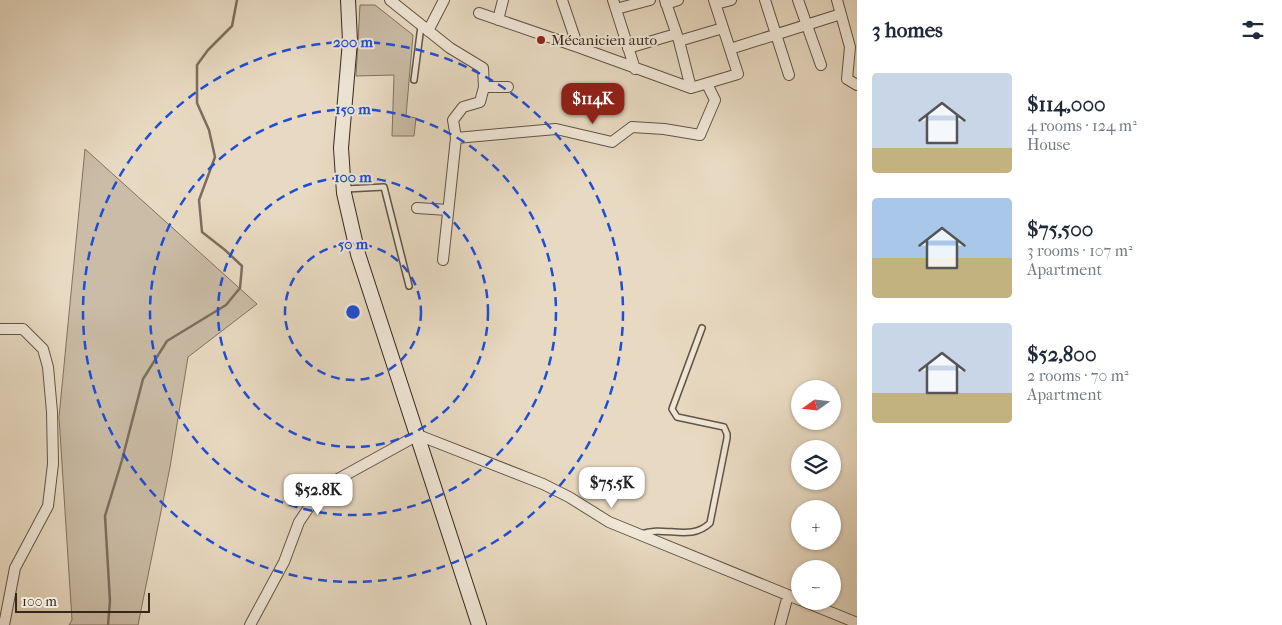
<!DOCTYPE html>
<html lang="en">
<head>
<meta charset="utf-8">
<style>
  :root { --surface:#fff; --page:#f2f2f3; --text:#1f2937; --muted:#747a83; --accent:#8f2418 }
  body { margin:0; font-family:"IM FELL French Canon",serif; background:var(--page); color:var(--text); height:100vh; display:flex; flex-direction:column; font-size:19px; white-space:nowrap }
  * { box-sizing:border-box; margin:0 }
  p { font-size:16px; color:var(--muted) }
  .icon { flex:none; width:28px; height:28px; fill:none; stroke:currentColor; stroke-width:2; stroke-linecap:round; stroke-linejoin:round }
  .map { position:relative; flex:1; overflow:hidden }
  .sheet { display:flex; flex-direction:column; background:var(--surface); width:425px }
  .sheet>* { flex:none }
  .needle { width:32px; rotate:255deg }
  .buttons { position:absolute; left:791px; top:380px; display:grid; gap:10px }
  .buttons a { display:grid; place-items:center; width:50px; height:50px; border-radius:50%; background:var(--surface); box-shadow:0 1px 4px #0004; font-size:25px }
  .scale { position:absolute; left:15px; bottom:12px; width:135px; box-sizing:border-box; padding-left:5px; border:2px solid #35281b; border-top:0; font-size:14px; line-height:18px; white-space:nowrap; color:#35281b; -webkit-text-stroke:4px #f0e7d7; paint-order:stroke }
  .price { position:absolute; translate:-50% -42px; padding:0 11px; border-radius:10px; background:#fff; color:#222; font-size:16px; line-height:32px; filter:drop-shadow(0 1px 2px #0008) }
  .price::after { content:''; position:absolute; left:50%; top:30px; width:15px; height:11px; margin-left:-8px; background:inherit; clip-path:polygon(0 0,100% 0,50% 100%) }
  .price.on { background:var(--accent); color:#fff }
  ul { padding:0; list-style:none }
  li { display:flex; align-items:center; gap:15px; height:125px; padding:0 15px }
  li span { display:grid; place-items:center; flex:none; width:140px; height:100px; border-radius:5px; color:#555 }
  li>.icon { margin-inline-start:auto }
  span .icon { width:60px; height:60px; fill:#fffc; stroke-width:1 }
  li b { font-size:21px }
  h2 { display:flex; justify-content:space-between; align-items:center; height:60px; padding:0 15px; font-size:21px }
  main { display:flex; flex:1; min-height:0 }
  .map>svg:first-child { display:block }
  .green { fill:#cabca6; stroke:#807260 }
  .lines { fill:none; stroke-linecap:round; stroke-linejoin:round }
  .stream { stroke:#7c6e5d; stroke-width:2.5 }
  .service-casing { stroke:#625445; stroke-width:8 }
  .minor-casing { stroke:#625445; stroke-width:12 }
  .secondary-casing { stroke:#35281b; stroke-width:16 }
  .service { stroke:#f0e7d7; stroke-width:5 }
  .minor { stroke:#f0e7d7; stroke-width:10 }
  .secondary { stroke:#f0e7d7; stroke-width:14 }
  .ring { fill:none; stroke:#1d4ed8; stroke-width:2.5; stroke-dasharray:9 6 }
  .poi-dot { fill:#8f2418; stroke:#f0e7d7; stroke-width:2 }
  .labels { text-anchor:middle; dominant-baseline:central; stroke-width:4; stroke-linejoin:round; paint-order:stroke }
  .poi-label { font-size:15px; fill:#35281b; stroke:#f0e7d7; text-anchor:start }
  .centre { fill:#1d4ed8; stroke:#f0e7d7; stroke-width:2.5 }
  .ring-label { font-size:15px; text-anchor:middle; font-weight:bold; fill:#1d4ed8; stroke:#f0e7d7; stroke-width:4; stroke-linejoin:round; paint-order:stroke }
</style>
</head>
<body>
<main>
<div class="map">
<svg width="857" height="625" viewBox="0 0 857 625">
  <rect width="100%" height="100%" fill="#e8dac2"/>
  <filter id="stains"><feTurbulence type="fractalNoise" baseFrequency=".004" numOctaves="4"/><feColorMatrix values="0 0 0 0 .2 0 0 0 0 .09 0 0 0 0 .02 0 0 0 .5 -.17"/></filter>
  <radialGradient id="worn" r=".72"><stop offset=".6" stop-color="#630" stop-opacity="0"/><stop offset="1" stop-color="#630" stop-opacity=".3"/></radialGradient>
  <!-- green -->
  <path class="green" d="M360,5H375L413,35L406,116L416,118L414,136H392L394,75L356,76Z
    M85,149L257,304L188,357L170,467L138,625H69L72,620L59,417Z"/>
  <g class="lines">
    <!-- stream -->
    <path class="stream" d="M108,625L110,601L105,516L122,460L143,379L167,341L226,305L240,288L242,266L225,250L202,232L199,200L215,157L209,130L197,103V65L208,50L232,26L237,0"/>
    <!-- service casing -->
    <g class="service-casing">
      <path id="service" d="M414,80L421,26
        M346,189L384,187L409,286
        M641,534C664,525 691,542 710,523L727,438V434L724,427L677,417L672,409L702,328"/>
    </g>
    <!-- minor casing -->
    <g class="minor-casing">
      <path id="minor" d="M390,0L450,48L483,68L484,87L480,102L463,107L453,120L456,138L443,260
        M562,0L578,47
        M613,0L635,69
        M665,0L679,41L691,88
        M765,0L789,75
        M798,0L821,65
        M837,0L850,47L847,79L857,85
        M666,4L678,0
        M716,4L731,0
        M616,9L650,0
        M479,13L578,47L691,88L738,74L714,0
        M498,20L503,0
        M428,31L444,0
        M679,41L723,28
        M628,48L676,34
        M730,49L841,14
        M484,87H508
        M456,138L556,129L612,142L632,127L664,129L700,135L715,100L707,84
        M417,208L448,210
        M0,329H23L43,349L48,367L52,412L53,464L48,506L15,568L4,625
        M803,601L857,623
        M250,625L284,562L299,522L316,497L329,484L418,435L543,484L569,497L609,522L800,600
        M780,625L788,595"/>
    </g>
    <!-- secondary casing -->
    <g class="secondary-casing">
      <path id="secondary" d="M348,0L350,41L341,148L344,193L358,254L479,625"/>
    </g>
    <!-- service -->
    <use href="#service" class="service"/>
    <!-- minor -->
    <use href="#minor" class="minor"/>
    <!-- secondary -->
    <use href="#secondary" class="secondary"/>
  </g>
  <!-- distance rings -->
  <g class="ring">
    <circle cx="353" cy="312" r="68"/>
    <circle cx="353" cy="312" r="135"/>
    <circle cx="353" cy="312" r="203"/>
    <circle cx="353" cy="312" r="270"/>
  </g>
  <!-- markers -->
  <circle class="poi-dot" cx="541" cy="40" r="5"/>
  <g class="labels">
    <!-- poi labels -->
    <g class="poi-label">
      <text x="551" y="40">Mécanicien auto</text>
    </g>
  </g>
  <circle cx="353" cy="312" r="8" class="centre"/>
  <g class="ring-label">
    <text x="353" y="47">200 m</text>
    <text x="353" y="114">150 m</text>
    <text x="353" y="182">100 m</text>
    <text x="353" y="249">50 m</text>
  </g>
  <rect width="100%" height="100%" filter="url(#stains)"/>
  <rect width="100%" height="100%" fill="url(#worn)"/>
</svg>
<div class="buttons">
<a><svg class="needle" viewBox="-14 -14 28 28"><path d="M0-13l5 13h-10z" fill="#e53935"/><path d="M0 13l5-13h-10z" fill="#747a83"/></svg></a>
<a><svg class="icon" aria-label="layers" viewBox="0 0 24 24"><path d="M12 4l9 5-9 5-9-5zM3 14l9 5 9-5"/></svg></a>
<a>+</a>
<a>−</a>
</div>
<div class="scale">100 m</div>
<b class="price on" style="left:593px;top:125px">$114K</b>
<b class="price" style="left:612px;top:509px">$75.5K</b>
<b class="price" style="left:318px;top:516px">$52.8K</b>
</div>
<section class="sheet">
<h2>3 homes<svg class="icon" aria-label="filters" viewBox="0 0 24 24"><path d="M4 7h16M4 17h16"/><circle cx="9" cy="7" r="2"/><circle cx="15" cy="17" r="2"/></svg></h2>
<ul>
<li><span style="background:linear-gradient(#c9d6e8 75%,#c2b280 0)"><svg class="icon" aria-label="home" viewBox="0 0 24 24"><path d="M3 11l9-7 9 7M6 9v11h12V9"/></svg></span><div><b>$114,000</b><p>4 rooms · 124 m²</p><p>House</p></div></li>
<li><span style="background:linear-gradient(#a9c7e8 60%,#c2b280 0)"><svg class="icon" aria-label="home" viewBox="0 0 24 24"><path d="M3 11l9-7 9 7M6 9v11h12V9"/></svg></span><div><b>$75,500</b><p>3 rooms · 107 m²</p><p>Apartment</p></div></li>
<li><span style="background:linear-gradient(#c9d6e8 70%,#c2b280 0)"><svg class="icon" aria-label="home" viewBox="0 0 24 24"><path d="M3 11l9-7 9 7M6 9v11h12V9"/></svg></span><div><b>$52,800</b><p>2 rooms · 70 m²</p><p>Apartment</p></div></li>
</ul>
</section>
</main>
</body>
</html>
